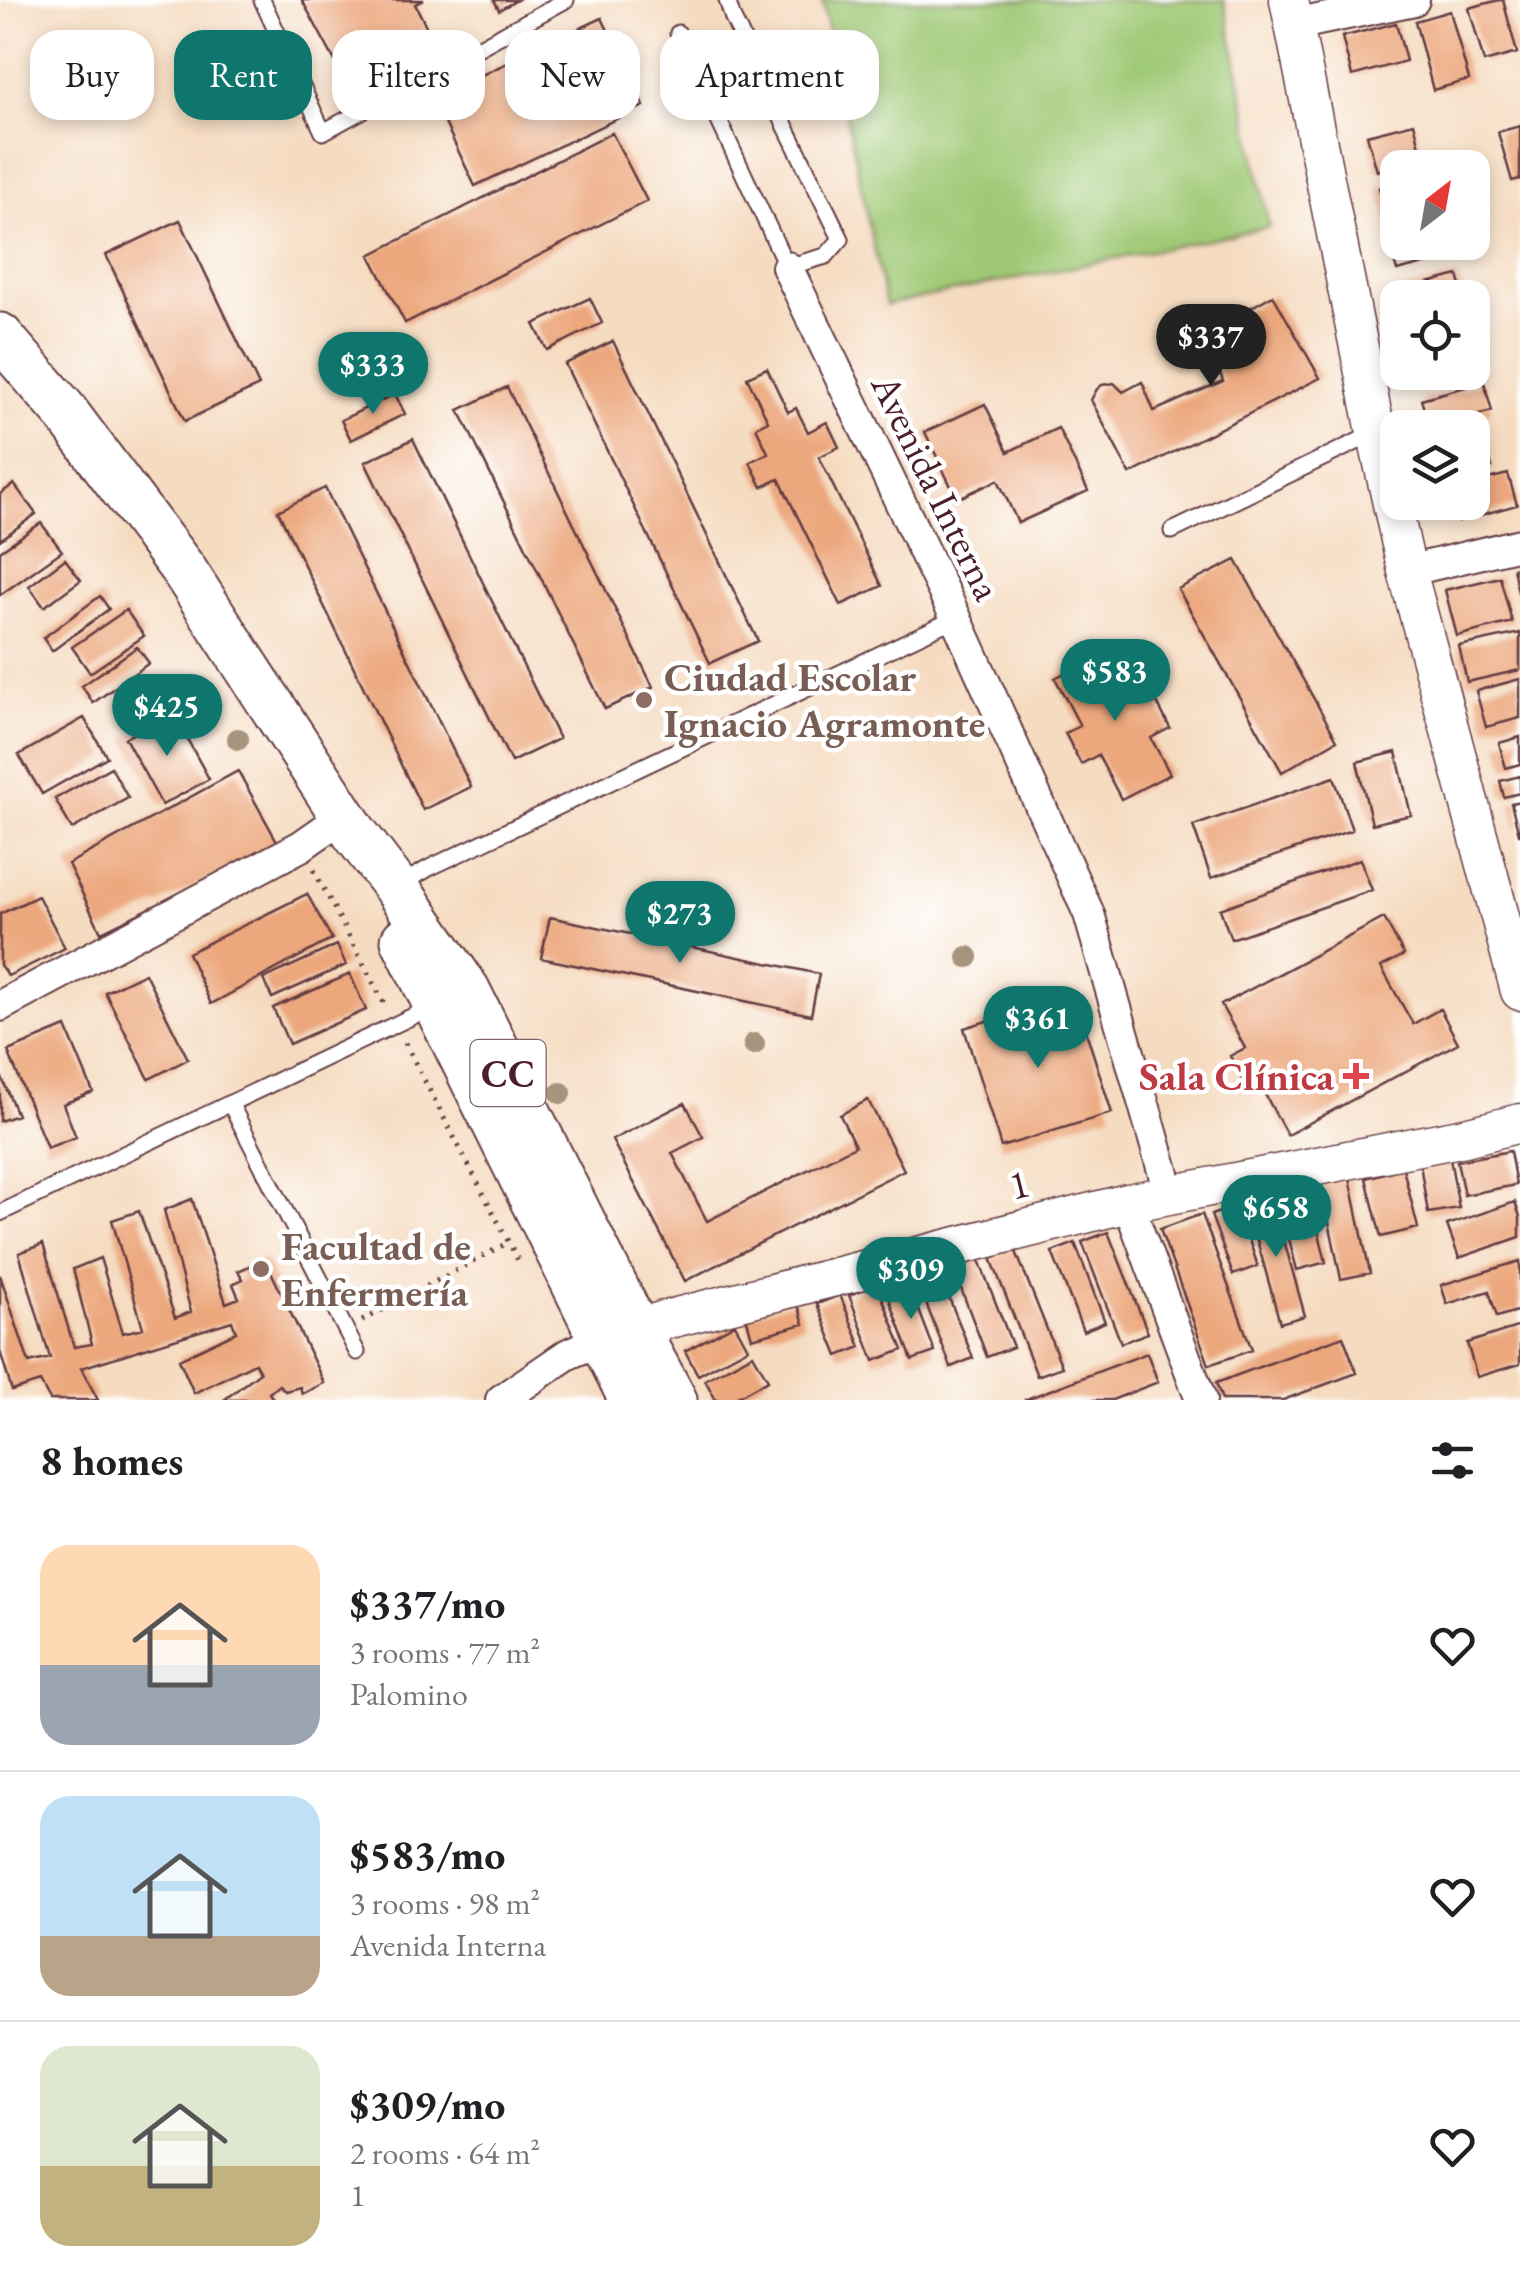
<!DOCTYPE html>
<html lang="en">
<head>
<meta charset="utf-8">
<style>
  :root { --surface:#fff; --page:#f6f6f6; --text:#202124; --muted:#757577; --line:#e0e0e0; --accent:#0f766e }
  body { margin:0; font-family:"EB Garamond",serif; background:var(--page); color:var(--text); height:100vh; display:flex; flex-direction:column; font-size:38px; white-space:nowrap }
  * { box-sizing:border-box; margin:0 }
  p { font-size:32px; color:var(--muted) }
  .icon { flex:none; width:55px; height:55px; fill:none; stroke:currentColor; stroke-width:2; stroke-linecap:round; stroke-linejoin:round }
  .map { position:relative; height:1400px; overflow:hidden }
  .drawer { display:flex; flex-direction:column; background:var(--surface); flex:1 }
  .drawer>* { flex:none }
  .banner { position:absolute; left:30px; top:30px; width:1000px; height:90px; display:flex; gap:20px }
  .needle { width:65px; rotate:31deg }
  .tools { position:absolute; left:1380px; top:150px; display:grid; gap:20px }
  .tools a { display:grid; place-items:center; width:110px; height:110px; border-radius:20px; background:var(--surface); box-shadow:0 5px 15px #0003; font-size:50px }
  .price { position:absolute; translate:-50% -85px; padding:0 22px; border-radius:35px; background:var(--accent); color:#fff; font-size:32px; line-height:65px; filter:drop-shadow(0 2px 5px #0008) }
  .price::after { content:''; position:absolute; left:50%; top:60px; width:30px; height:22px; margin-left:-15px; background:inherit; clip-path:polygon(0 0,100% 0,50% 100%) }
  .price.selected { background:#222; color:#fff }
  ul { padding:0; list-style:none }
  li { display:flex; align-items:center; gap:30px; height:250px; padding:0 40px }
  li+li { border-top:2px solid var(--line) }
  li span { display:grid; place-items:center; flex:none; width:280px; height:200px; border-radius:30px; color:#555 }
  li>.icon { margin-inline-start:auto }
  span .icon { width:120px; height:120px; fill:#fffc; stroke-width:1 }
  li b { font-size:42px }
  h2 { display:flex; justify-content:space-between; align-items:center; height:120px; padding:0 40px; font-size:42px }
  .pill { padding:0 35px; border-radius:30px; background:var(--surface); box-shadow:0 5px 15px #0003; font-size:35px; line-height:90px }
  .pill.selected { background:var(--accent); color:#fff }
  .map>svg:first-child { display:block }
  .green { fill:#9fc975; stroke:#747450; stroke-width:2.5 }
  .building { fill:#eca77d }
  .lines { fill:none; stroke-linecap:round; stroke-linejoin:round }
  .service-casing { stroke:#643b42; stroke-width:19 }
  .minor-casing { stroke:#643b42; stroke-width:34 }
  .tertiary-casing { stroke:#643b42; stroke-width:41 }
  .primary-casing { stroke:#643b42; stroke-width:49 }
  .path { stroke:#643b42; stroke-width:5; stroke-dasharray:2.5 8; stroke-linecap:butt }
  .service { stroke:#fff; stroke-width:15 }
  .minor { stroke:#fff; stroke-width:30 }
  .tertiary { stroke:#fff; stroke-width:38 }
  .primary { stroke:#fff; stroke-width:45 }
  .tree { fill:#a7947d }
  .education-dot { fill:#8d6e63; stroke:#fff; stroke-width:4 }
  .health-dot { fill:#e0444e; stroke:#fff; stroke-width:4 }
  .labels { text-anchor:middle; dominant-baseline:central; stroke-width:9; stroke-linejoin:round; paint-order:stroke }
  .shield { fill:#fff; stroke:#80626b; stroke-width:2.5 }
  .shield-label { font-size:38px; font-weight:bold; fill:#4a1f2b }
  .street-label { font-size:40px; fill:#4a1f2b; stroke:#fff }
  .education-label { font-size:40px; font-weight:bold; fill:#785e54; stroke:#fff; text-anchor:start }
  .health-label { font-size:40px; font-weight:bold; fill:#be3a42; stroke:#fff; text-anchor:end }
</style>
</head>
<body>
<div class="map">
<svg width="1520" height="1400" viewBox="0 0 1520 1400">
  <rect width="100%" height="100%" fill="#fff"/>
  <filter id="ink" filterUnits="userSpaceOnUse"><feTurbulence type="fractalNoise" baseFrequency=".01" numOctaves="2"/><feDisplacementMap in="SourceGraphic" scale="20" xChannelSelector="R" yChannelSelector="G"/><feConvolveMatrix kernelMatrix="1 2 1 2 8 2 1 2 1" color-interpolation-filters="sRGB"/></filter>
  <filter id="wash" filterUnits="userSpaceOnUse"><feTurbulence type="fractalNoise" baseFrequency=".0048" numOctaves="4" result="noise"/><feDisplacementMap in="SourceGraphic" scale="40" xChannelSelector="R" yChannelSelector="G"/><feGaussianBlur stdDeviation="2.25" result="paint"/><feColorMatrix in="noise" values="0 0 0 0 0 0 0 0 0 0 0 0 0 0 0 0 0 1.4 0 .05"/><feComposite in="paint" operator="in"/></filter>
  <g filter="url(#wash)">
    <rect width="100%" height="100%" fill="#f5dcc1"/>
    <!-- green -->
    <path class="green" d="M822,0H1224L1269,227L886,305Z"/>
    <g id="blocks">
      <!-- building -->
      <path class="building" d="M302,0H424L415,4L427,28L341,72Z
        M494,0H517L499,10Z
        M1499,0H1503L1517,53L1484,62L1469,8Z
        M1450,11L1469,80L1433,90L1415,21Z
        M602,18L644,106L475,186L433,98Z
        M1396,23L1406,61L1352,76L1342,37Z
        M1414,123L1423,158L1377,171L1367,135Z
        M1520,126V179L1512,181L1498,132Z
        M612,133L647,201L405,323L370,255Z
        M1398,183V223L1389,225L1379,188Z
        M180,220L259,386L185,421L106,255Z
        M1398,239V242H1444L1448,258L1397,271L1389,241Z
        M1458,275L1464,298H1398L1396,334L1386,294Z
        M1273,295L1320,378L1130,474L1091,400L1097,389L1102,385L1114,383L1123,392L1142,382L1154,411L1223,381L1214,356L1227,347L1215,328Z
        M590,298L602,323L547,350L534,324Z
        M613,341L758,641L710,663L565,364Z
        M767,368L788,412L796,408L808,432L827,422L839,447L819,457L882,586L841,605L779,479L762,487L750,462L768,453L756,427L768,421L747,377Z
        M1484,382L1492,411L1429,427L1421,399Z
        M507,387L653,687L605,709L459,410Z
        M395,394L405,414L351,440L341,420Z
        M985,404L1008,452L1058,428L1088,491L1018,523L998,480L957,499L925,432Z
        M1483,436L1492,467L1472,472V439Z
        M413,439L559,739L511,762L365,462Z
        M1508,474L1517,505L1459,521L1454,502H1472V483Z
        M14,484L36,514L0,540V494Z
        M325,488L471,787L423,810L278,511Z
        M41,523L62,551L0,595V551Z
        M65,559L81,580L44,607L29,586Z
        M1236,560L1337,740L1282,772L1178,589Z
        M1520,567V592H1518L1513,568Z
        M1500,577L1512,622L1457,636L1445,590Z
        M100,596L109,609L52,651L43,638Z
        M126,610L144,636L90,673L72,647Z
        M1520,633V670L1467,682L1459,646Z
        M137,647L149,663L93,703L82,686Z
        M1109,650L1132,693L1148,685L1170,728L1151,738L1170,774L1121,799L1098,755L1081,764L1065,733L1080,726L1055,678Z
        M1520,679V718L1486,727L1476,691Z
        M173,713L209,779L162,805L125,738Z
        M84,718L107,757L42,794L19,755Z
        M1520,737V764L1506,768L1499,743Z
        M1396,752L1411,815L1372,824L1357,762Z
        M111,767L128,798L72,829L55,799Z
        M238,771L279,845L101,932L68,864Z
        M1520,776V793L1504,797L1500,781Z
        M1334,777L1352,830L1211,878L1193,826Z
        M1520,801V834H1519L1511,803Z
        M1360,859L1372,890L1231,939L1220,909Z
        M307,894L332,939L211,1004L188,953Z
        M38,896L65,948L8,976L0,965V914Z
        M550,917L819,974L811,1015L541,958Z
        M1384,918L1404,955L1381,967L1413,1024L1440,1009L1458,1043L1287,1135L1261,1087L1250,1093L1230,1056L1245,1048L1221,1005Z
        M337,945L346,965L272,998L263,979Z
        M145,973L188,1059L149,1079L105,992Z
        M350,974L366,1010L289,1044L273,1008Z
        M1074,994L1112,1113L1001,1147L964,1028Z
        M66,1027L93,1092L63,1104L76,1137L47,1148L8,1051Z
        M0,1073L17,1115L0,1121Z
        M868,1100L904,1170L685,1281L612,1140L685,1103L703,1137L672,1153L707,1221L855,1146L840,1115Z
        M1510,1151L1516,1185L1464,1195L1457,1161Z
        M1450,1158L1459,1208L1428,1213L1420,1164Z
        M1403,1168L1418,1228L1381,1237L1366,1178Z
        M1350,1178L1370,1273L1341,1279L1321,1184Z
        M1308,1188L1326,1262L1297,1270L1278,1195Z
        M1272,1197L1305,1316L1280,1323L1247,1204Z
        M192,1199L226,1303L239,1298L233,1284L243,1279L238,1271L265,1259L324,1383L302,1394L300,1387L285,1391L279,1385L269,1393L274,1400H224L260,1372L255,1363L194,1393L179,1359L236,1332L232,1321L81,1368L98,1400H50L40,1382L12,1391L0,1351V1275L29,1363L50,1358L19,1253L43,1244L74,1347L92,1344L73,1269L100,1258L123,1333L143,1328L112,1220L139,1211L175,1318L191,1312L164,1210Z
        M1515,1202L1520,1217V1237L1459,1258L1447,1225Z
        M1237,1206L1258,1266L1233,1275L1211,1215Z
        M1202,1214L1252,1350L1209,1365L1160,1229Z
        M1108,1232L1148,1333L1121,1343L1082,1242Z
        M1075,1243L1105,1322L1083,1331L1052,1252Z
        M1015,1249L1062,1367L1037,1376L991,1258Z
        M977,1255L1013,1347L987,1357L952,1265Z
        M1520,1261V1310L1497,1317L1489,1291L1447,1304L1441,1285Z
        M938,1270L973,1358L951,1367L916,1278Z
        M877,1284L903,1350L874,1361L849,1295Z
        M909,1284L935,1352L912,1360L887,1293Z
        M840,1295L861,1347L838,1356L817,1304Z
        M797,1301L804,1324L752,1338L746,1316Z
        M735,1324L748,1348L698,1375L685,1351Z
        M1520,1326V1364L1477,1377L1467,1343Z
        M1343,1336L1357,1373L1283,1400H1222L1216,1383Z
        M1147,1353L1158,1382L1112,1400H1024Z
        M753,1354L768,1380L732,1400H716L705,1380Z"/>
    </g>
  </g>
  <g filter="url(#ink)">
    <use href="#blocks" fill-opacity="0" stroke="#643b42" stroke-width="2.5"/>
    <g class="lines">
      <!-- service casing -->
      <g class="service-casing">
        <path id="service" d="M262,0L323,132L566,0
          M678,33L787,267L826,256L841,239L733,19L727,0
          M1172,531L1375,433
          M398,886L429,868L956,618
          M230,1103L357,1352
          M0,1213L432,1007"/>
      </g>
      <!-- minor casing -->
      <g class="minor-casing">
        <path id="minor" d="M1294,25L1414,0
          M787,267L956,618L1089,914L1170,1195
          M1407,571L1520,544
          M0,1006L301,846L344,816
          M1128,1203L1201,1400
          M501,1400L568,1354L602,1340"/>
      </g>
      <!-- tertiary casing -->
      <g class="tertiary-casing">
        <path id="tertiary" d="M1289,0L1376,432L1407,571L1520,991
          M608,1338L661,1321L1128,1203L1465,1137L1520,1123"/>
      </g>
      <!-- primary casing -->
      <g class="primary-casing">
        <path id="primary" d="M0,336L63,409L185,572L354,832L396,887L467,990L636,1329L674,1400
          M404,940L632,1400"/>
      </g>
      <!-- path -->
      <path class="path" d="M314,870L386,1007
        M405,1043L520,1264
        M362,1321L509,1242"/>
      <!-- service -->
      <use href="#service" class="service"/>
      <!-- minor -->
      <use href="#minor" class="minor"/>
      <!-- tertiary -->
      <use href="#tertiary" class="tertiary"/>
      <!-- primary -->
      <use href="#primary" class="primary"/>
    </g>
    <!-- trees -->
    <g class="tree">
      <circle cx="238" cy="739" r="11"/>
      <circle cx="968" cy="957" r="11"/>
      <circle cx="754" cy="1044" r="11"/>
      <circle cx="561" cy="1093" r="11"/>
    </g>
  </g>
  <!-- markers -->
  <g class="education-dot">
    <circle cx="644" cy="700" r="10"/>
    <circle cx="261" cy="1269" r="10"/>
  </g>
  <path class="health-dot" d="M1351 1061h10v10h10v10h-10v10h-10v-10h-10v-10h10z"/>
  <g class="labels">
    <!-- shield labels -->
    <rect class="shield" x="470.5" y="1040" width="75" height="66" rx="8"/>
    <g class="shield-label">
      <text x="508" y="1073">CC</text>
    </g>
    <!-- street labels -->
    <g class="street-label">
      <text transform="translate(937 487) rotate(64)">Avenida Interna</text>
      <text transform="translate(1019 1184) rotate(-14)">1</text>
    </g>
    <!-- education labels -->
    <g class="education-label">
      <text x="664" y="677">Ciudad Escolar<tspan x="664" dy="46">Ignacio Agramonte</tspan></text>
      <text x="281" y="1246">Facultad de<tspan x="281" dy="46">Enfermería</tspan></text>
    </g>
    <!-- health labels -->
    <g class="health-label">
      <text x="1334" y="1076">Sala Clínica</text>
    </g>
  </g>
</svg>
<div class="tools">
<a><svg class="needle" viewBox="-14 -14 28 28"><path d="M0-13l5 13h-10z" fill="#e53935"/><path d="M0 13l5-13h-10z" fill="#757577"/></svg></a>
<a><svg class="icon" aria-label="locate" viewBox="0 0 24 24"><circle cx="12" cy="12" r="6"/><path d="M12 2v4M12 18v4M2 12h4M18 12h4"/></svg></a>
<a><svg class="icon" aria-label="layers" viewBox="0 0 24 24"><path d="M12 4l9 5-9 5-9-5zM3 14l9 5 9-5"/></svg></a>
</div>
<b class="price selected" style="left:1211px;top:389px">$337</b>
<b class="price" style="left:373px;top:417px">$333</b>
<b class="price" style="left:1115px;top:724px">$583</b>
<b class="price" style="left:167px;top:759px">$425</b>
<b class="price" style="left:680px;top:966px">$273</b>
<b class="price" style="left:1038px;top:1071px">$361</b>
<b class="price" style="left:1276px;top:1260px">$658</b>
<b class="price" style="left:911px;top:1322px">$309</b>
<div class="banner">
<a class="pill">Buy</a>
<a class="pill selected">Rent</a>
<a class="pill">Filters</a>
<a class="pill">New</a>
<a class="pill">Apartment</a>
</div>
</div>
<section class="drawer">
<h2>8 homes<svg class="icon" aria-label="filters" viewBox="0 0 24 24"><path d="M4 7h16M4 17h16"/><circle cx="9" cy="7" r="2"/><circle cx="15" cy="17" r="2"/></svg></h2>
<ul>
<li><span style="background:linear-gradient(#ffd9b3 60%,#9aa5b1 0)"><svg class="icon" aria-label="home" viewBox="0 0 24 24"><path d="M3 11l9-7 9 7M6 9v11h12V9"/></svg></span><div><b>$337/mo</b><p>3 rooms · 77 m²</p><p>Palomino</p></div><svg class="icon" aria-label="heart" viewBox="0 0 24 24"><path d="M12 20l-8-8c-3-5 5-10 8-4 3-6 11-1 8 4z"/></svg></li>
<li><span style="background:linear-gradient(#bfe0f5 70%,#b9a48a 0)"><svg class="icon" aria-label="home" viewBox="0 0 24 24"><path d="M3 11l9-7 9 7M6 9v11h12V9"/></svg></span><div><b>$583/mo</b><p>3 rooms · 98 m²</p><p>Avenida Interna</p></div><svg class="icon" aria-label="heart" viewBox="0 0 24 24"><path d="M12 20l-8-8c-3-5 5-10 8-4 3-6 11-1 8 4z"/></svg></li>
<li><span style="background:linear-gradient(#dfe7d0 60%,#c2b280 0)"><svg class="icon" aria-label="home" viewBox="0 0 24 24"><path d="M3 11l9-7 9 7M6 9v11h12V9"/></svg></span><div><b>$309/mo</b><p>2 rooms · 64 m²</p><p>1</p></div><svg class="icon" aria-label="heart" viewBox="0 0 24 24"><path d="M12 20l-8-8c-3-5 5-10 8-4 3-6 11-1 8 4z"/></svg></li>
</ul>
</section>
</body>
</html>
